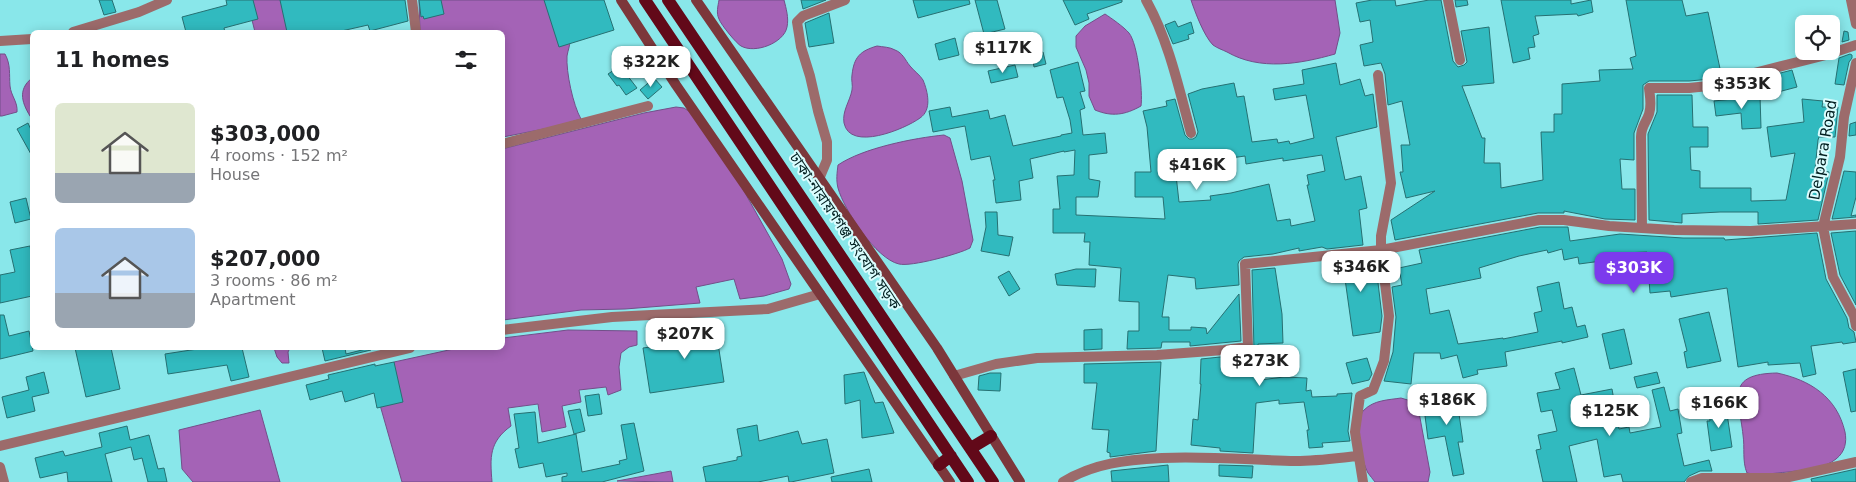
<!DOCTYPE html>
<html lang="en">
<head>
<meta charset="utf-8">
<style>
  :root { --surface:#fff; --page:#f2f2f2; --text:#202124; --muted:#757577; --accent:#7c3aed }
  body { margin:0; font-family:"DejaVu Sans","Noto Sans Bengali",sans-serif; background:var(--page); color:var(--text); height:100vh; display:flex; flex-direction:column; font-size:19px; white-space:nowrap }
  * { box-sizing:border-box; margin:0 }
  p { font-size:16px; color:var(--muted) }
  .icon { flex:none; width:28px; height:28px; fill:none; stroke:currentColor; stroke-width:2; stroke-linecap:round; stroke-linejoin:round }
  .map { position:relative; flex:1; overflow:hidden }
  .sheet { position:absolute; left:30px; top:30px; width:475px; height:320px; display:flex; flex-direction:column; background:var(--surface); border-radius:8px; box-shadow:0 2px 12px #0003 }
  .sheet>* { flex:none }
  .tools { position:absolute; left:1795px; top:15px; display:grid; gap:10px }
  .tools a { display:grid; place-items:center; width:45px; height:45px; border-radius:8px; background:var(--surface); box-shadow:0 2px 12px #0003; font-size:25px }
  .price { position:absolute; translate:-50% -42px; padding:0 11px; border-radius:10px; background:#fff; color:#222; font-size:16px; line-height:32px; filter:drop-shadow(0 1px 2px #0008) }
  .price::after { content:''; position:absolute; left:50%; top:30px; width:15px; height:11px; margin-left:-8px; background:inherit; clip-path:polygon(0 0,100% 0,50% 100%) }
  .price.on { background:var(--accent); color:#fff }
  ul { padding:0; list-style:none }
  li { display:flex; align-items:center; gap:15px; height:125px; padding:0 25px }
  li span { display:grid; place-items:center; flex:none; width:140px; height:100px; border-radius:8px; color:#555 }
  li>.icon { margin-inline-start:auto }
  span .icon { width:60px; height:60px; fill:#fffc; stroke-width:1 }
  li b { font-size:21px }
  h2 { display:flex; justify-content:space-between; align-items:center; height:60px; padding:0 25px; font-size:21px }
  .map>svg:first-child { display:block }
  .water { fill:#a463b6; stroke:#734f89 }
  .building { fill:#31babf; stroke:#267072; fill-rule:evenodd }
  .lines { fill:none; stroke-linecap:round; stroke-linejoin:round }
  .street { stroke:#9c6b6b; stroke-width:10 }
  .secondary { stroke:#7c373b; stroke-width:10 }
  .primary { stroke:#620919; stroke-width:12 }
  .labels { text-anchor:middle; dominant-baseline:central; stroke-width:4; stroke-linejoin:round; paint-order:stroke }
  .street-label { font-size:15px; fill:#011f20; stroke:#dbfdfe }
</style>
</head>
<body>
<div class="map">
<svg width="1856" height="482" viewBox="0 0 1856 482">
  <rect width="100%" height="100%" fill="#89e7ea"/>
  <!-- water -->
  <path class="water" d="M247,0H325L333,32H255Z
    M419,0H558L570,40C570,46 568,50 567,56C566,72 573,105 581,119L554,127L503,137L502,32H420Z
    M719,0H784C786,8 789,18 787,27C784,43 755,54 741,46C737,44 721,25 719,19C716,13 718,6 719,0Z
    M1191,0H1335L1340,33L1335,54C1300,64 1260,71 1227,52C1223,50 1217,48 1213,45C1204,36 1195,12 1191,0Z
    M1105,14C1111,18 1124,27 1129,33C1138,44 1143,93 1141,106C1125,115 1112,117 1095,110L1089,96V83L1086,70L1076,47V36L1085,26Z
    M877,46C883,47 890,47 895,50C903,53 905,60 910,66C914,71 920,75 923,80C928,92 932,110 920,118C905,129 850,152 844,123C842,111 850,101 852,90C853,85 851,80 852,75C854,57 860,51 877,46Z
    M0,54H5C11,65 9,74 10,86C11,96 18,102 17,112L2,116H0Z
    M32,78V119C22,104 17,90 32,78Z
    M676,107L684,108L693,114L740,184L782,259L791,284L789,289L764,296L740,299L734,279L696,287L700,303L625,309L581,310L503,320L502,149L644,113Z
    M944,135L950,138L962,181L973,240L970,248C959,254 911,267 899,264C876,259 844,210 838,188C836,180 837,173 838,165C863,148 914,138 944,135Z
    M568,330L637,331V345L629,347L621,353L619,367L621,390L608,395L606,387L579,390L581,402L562,406L566,427L542,432L538,404L508,408L511,426C489,442 490,457 492,482H402L380,405L394,362L458,348H502L503,338Z
    M274,348H290L288,352L289,363H282L277,357Z
    M1777,373C1810,380 1837,397 1845,432C1847,442 1845,452 1836,459C1824,469 1803,470 1788,472C1774,473 1760,476 1747,473C1742,461 1745,448 1743,435C1739,398 1725,374 1777,373Z
    M1401,398L1411,401L1418,407L1430,472L1428,482H1375C1373,479 1370,476 1368,473C1361,460 1353,421 1364,410C1374,400 1388,400 1401,398Z
    M260,410L280,482H193L182,469L179,430Z
    M671,471L673,482L617,481Z"/>
  <!-- building -->
  <path class="building" d="M99,0H112L116,12L104,15Z
    M226,0H253L258,19L224,28L225,32H186L182,17L227,5Z
    M280,0H405L408,21L370,31L368,25L337,32H287Z
    M419,0H441L444,14L424,19L423,16L421,17Z
    M544,0H604L614,30L559,47Z
    M801,0H826L803,9Z
    M913,0H969L970,4L918,18Z
    M975,0H997L1005,29L984,34Z
    M1063,0H1122V2L1087,14L1089,19L1075,25Z
    M1372,0H1395L1396,6L1429,0H1441L1453,61L1458,67L1464,65L1467,62L1461,31L1489,27L1494,83L1462,86L1482,138H1485L1484,163H1500L1501,188L1543,180L1541,132H1554V114H1562V84L1600,81L1599,70L1633,69L1630,58L1636,56L1626,0H1682L1686,16L1708,12L1722,78L1689,81H1649L1643,85V109L1634,133V160L1620,159L1622,189H1635V220L1605,219L1564,211V213H1538L1395,240L1391,220L1435,191L1406,198L1400,172H1403L1401,145H1410L1402,101L1388,105L1385,74L1381,63L1364,66L1360,45L1373,42L1370,20L1360,22L1356,3Z
    M1455,0H1467L1468,5L1456,7Z
    M1501,0H1571V4L1591,0L1593,12L1578,16L1577,14L1535,16L1539,34L1533,36L1535,47L1528,48L1530,59L1513,63Z
    M829,13L834,43L809,47L805,23Z
    M1175,21L1178,27L1191,22L1194,33L1188,35L1189,39L1173,44L1165,25Z
    M1844,31L1848,32L1849,40L1842,42Z
    M955,38L959,55L939,60L935,44Z
    M1043,52L1046,64L1034,67L1032,55Z
    M1850,54L1852,55V58L1849,62L1844,85L1835,84L1839,58Z
    M1078,62L1085,91L1080,92L1085,108L1080,110L1083,135L1105,133L1107,153L1089,155V179L1100,181L1098,197H1076V215L1165,219L1163,197H1135V172H1151L1147,127L1143,111L1167,106L1166,101L1175,99L1185,135L1189,139H1193L1196,137L1198,132L1188,94L1202,89L1234,83L1237,97L1244,96L1252,142L1277,139L1278,143L1289,141L1290,144L1314,138L1306,95L1275,100L1273,89L1304,84L1302,70L1336,63L1340,85L1360,79L1365,96L1373,94L1377,127L1336,137L1345,180L1361,176L1367,208L1359,210L1363,245L1327,249L1322,247L1299,251V248L1273,254L1244,257L1239,261L1238,264L1239,285L1196,289L1195,278L1168,275L1162,317H1169V330H1191V327L1206,328L1207,334L1239,294L1241,341L1190,346V342H1162L1161,348L1127,349L1128,331H1139V302L1119,301L1121,268L1089,265L1090,242H1084L1085,233H1053V209H1060L1057,176L1074,175L1075,150L1064,152V151L1030,159L1033,178L1019,181L1021,200L996,203L993,180H995L990,156L971,160L965,126L933,132L929,111L950,107L952,117L988,110L990,119L1005,115L1013,146L1061,136V135L1072,133L1070,120L1063,97L1057,98L1050,70ZM1322,155L1325,171L1307,175L1309,185H1307L1315,221L1291,226L1290,219L1277,221L1269,184L1231,193L1210,196L1211,200L1179,202L1175,166L1245,156L1246,164L1283,158V161Z
    M1015,65L1018,77L991,83L988,71Z
    M620,66L637,88L626,95L619,85L617,86L608,74Z
    M1792,70L1797,87L1763,96L1759,82L1774,78L1773,75Z
    M654,78L662,87L648,99L640,90Z
    M1657,95H1692L1693,127H1708V147H1690L1691,170L1700,171V188H1751V201L1786,200L1795,153L1771,157L1767,127L1804,122L1802,99L1823,101L1822,107H1838L1835,137H1819L1818,140L1815,169L1829,172L1818,220L1758,224V212H1720L1682,214V223L1649,220L1648,134L1657,112Z
    M1760,96L1761,128L1742,129L1741,113L1716,116L1714,101Z
    M1856,122V135L1849,136L1850,124Z
    M28,123L32,132V156L17,129Z
    M1844,171L1856,172V197L1851,216L1856,215V217L1832,219Z
    M26,198L31,219L15,223L10,202Z
    M985,212H997L998,235L1013,237L1009,256L981,251L986,227Z
    M1540,227H1568L1570,241L1620,234L1683,238H1724L1725,240L1817,233L1826,279L1847,318L1849,328L1854,332L1856,342L1843,344L1842,342L1811,346L1816,374L1803,377L1800,363L1768,365V362L1738,367L1727,288L1671,297L1670,291L1650,293L1647,252L1623,253L1624,258L1579,264L1578,257L1564,260L1562,249L1548,253L1547,250L1519,256L1479,268L1481,278L1426,289L1430,314L1449,310L1458,344L1503,338V339L1538,332L1534,313L1542,311L1537,287L1559,282L1564,309L1572,307L1577,327L1585,325L1588,337L1562,343V341L1505,352L1507,366L1477,370L1478,374L1463,378L1457,355L1441,359L1440,353H1414L1411,384L1384,381L1393,352L1396,317L1392,287L1402,285L1399,268L1422,263L1419,250Z
    M1856,231V305L1840,275L1831,233Z
    M30,246L32,258V296L0,303V275L15,272L10,250Z
    M1375,258L1382,316L1380,332L1353,336L1345,279L1331,281L1329,262Z
    M1275,268L1282,314L1283,343L1258,344L1260,380L1284,377L1307,378L1306,391L1311,390L1312,397L1337,396V394L1352,393L1348,431L1350,441L1322,443L1323,447L1309,448L1307,430H1309L1304,402L1279,404V400L1256,403L1253,453L1220,451V448L1191,445L1193,419L1198,420L1201,384H1200L1201,359L1249,354L1254,350L1252,270Z
    M1076,269H1096L1095,287L1057,285L1055,274Z
    M1009,271L1020,289L1009,296L998,277Z
    M1709,312L1721,361L1687,368L1684,352L1687,351L1679,319Z
    M0,315H4L9,336L29,331L33,351L0,359Z
    M715,324L724,382L650,393L643,348L673,344L670,331Z
    M1102,329V349L1084,350V330Z
    M1624,329L1632,364L1610,369L1602,334Z
    M75,348H111L120,389L86,397Z
    M204,348H242L249,377L231,381L227,365L168,374L165,354Z
    M322,348H345L346,354L370,348L371,350L325,361Z
    M1367,358L1372,374L1369,380L1352,384L1346,363Z
    M394,362L403,402L377,408L374,393L345,402L342,391L310,400L306,385L329,379L328,375L375,364V366Z
    M1161,362L1156,451L1110,457V453L1107,452L1109,430L1092,429L1097,383H1084V364Z
    M1574,368L1581,395L1612,389L1619,429L1629,427L1630,433L1661,427L1652,390L1664,387L1670,411L1678,409L1682,433L1677,434L1684,466L1709,460L1712,471H1700L1689,476L1684,482H1623L1621,474L1604,477L1597,439L1569,446L1577,482H1543L1536,450L1541,449L1538,435L1557,431L1552,410L1541,412L1537,393L1560,389L1555,373Z
    M1856,369V411L1851,412L1843,372Z
    M44,372L49,393L32,397L35,411L7,418L2,397L29,390L26,377Z
    M864,372L875,403L883,402L894,433L862,438L860,400L845,404L844,375Z
    M1657,372L1660,383L1637,388L1634,377Z
    M990,373H1001L1000,391L978,390L979,376Z
    M1455,386L1463,442H1458L1464,474L1453,476L1445,436L1428,439L1424,408L1441,406L1438,388Z
    M599,394L602,414L588,416L585,396Z
    M1726,407L1732,447L1711,451L1707,421H1710L1709,409Z
    M580,409L585,431L574,434L568,411Z
    M535,412L538,443L576,434L582,472L620,464L619,461L627,459L621,425L634,423L644,471L602,482H562V477L567,476V473L546,477L543,463L519,468L515,449L519,448L514,414Z
    M757,425L759,441L798,431L802,444L827,439L834,473L791,482H789L788,476L758,482H706L703,467L737,460V457L742,456L737,429Z
    M127,426L130,440L149,435L158,469L164,468L167,482H148L142,458L134,460L131,447L105,454L112,482H68L67,472L40,478L35,458L63,451L65,456L102,447L99,433Z
    M1168,465L1169,482H1112L1111,471Z
    M1219,465L1253,466L1252,478L1219,476Z
    M869,469L872,482H832L831,477Z
    M1856,469V482H1812L1811,479Z"/>
  <g class="lines">
    <!-- street -->
    <path class="street" d="M412,0L416,32
      M1146,0C1169,41 1179,89 1191,133
      M1448,0L1460,60
      M1851,0L1856,24
      M73,32L139,12L167,0
      M0,41L32,39
      M1856,63L1844,117L1840,157L1823,227L1833,277L1854,316L1856,326
      M502,144L648,106
      M819,179L827,160V142L818,111L810,76L801,47L797,22L803,16L845,0
      M1642,228L1641,137C1641,126 1646,123 1649,114C1652,105 1650,97 1649,88H1689L1737,83L1754,73L1826,55L1856,45
      M502,330L612,317L768,309L820,294
      M954,376L996,364L1037,358L1157,355L1224,350L1248,347L1245,264L1381,250L1539,220H1564L1609,226L1674,230L1751,231L1856,224
      M0,446L410,348
      M0,467L4,482
      M1063,482C1094,463 1126,460 1162,458C1207,456 1251,460 1296,461C1317,461 1338,458 1358,456
      M1363,482L1355,432L1360,396L1373,390L1384,361L1389,316L1381,250V236L1391,183L1378,75
      M1691,482L1702,478H1785L1856,462"/>
    <!-- secondary -->
    <path class="secondary" d="M621,0L676,85L950,482
      M696,0L937,348L1020,482"/>
    <!-- primary -->
    <path class="primary" d="M645,0L968,482
      M668,0L993,482
      M971,448L991,436
      M939,465L951,456"/>
  </g>
  <g class="labels">
    <!-- street labels -->
    <g class="street-label">
      <text transform="translate(1823 150) rotate(-80)">Delpara Road</text>
      <text transform="translate(845 231) rotate(56)">ঢাকা-নারায়ণগঞ্জ সংযোগ সড়ক</text>
    </g>
  </g>
</svg>
<div class="tools">
<a><svg class="icon" aria-label="locate" viewBox="0 0 24 24"><circle cx="12" cy="12" r="6"/><path d="M12 2v4M12 18v4M2 12h4M18 12h4"/></svg></a>
</div>
<b class="price" style="left:1003px;top:74px">$117K</b>
<b class="price" style="left:651px;top:88px">$322K</b>
<b class="price" style="left:1742px;top:110px">$353K</b>
<b class="price" style="left:1197px;top:191px">$416K</b>
<b class="price" style="left:1361px;top:293px">$346K</b>
<b class="price on" style="left:1634px;top:294px">$303K</b>
<b class="price" style="left:685px;top:360px">$207K</b>
<b class="price" style="left:1260px;top:387px">$273K</b>
<b class="price" style="left:1447px;top:426px">$186K</b>
<b class="price" style="left:1719px;top:429px">$166K</b>
<b class="price" style="left:1610px;top:437px">$125K</b>
<section class="sheet">
<h2>11 homes<svg class="icon" aria-label="filters" viewBox="0 0 24 24"><path d="M4 7h16M4 17h16"/><circle cx="9" cy="7" r="2"/><circle cx="15" cy="17" r="2"/></svg></h2>
<ul>
<li><span style="background:linear-gradient(#dfe7d0 70%,#9aa5b1 0)"><svg class="icon" aria-label="home" viewBox="0 0 24 24"><path d="M3 11l9-7 9 7M6 9v11h12V9"/></svg></span><div><b>$303,000</b><p>4 rooms · 152 m²</p><p>House</p></div></li>
<li><span style="background:linear-gradient(#a9c7e8 65%,#9aa5b1 0)"><svg class="icon" aria-label="home" viewBox="0 0 24 24"><path d="M3 11l9-7 9 7M6 9v11h12V9"/></svg></span><div><b>$207,000</b><p>3 rooms · 86 m²</p><p>Apartment</p></div></li>
</ul>
</section>
</div>
</body>
</html>
